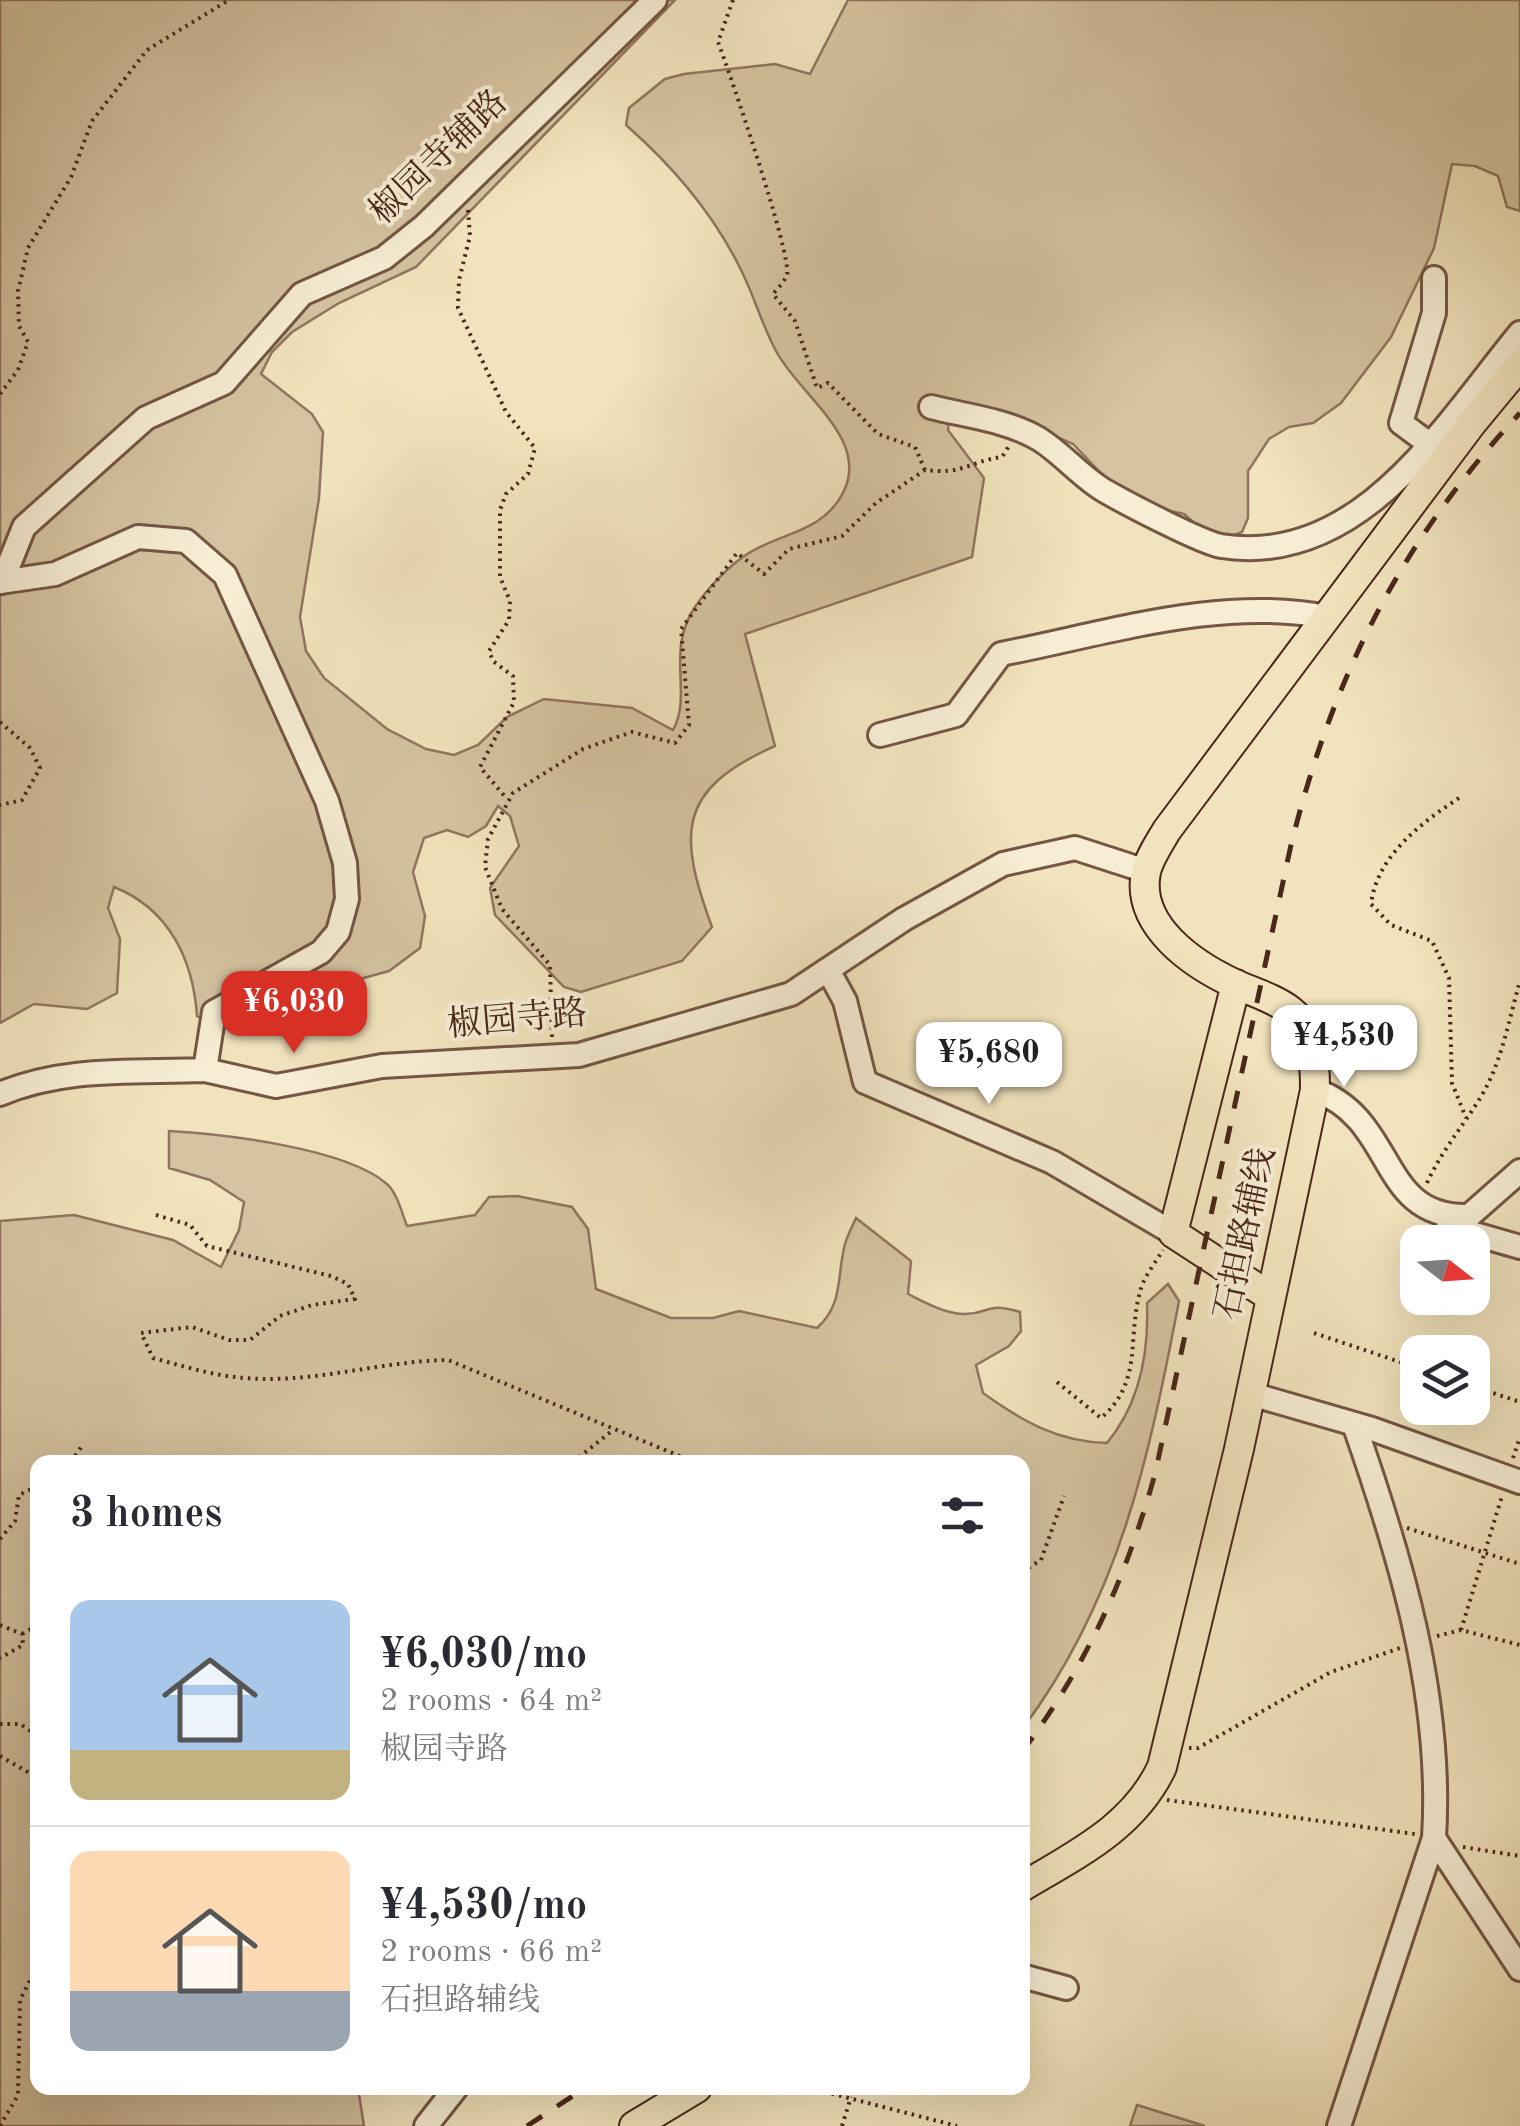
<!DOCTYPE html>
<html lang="en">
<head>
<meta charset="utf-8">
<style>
  :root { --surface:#fff; --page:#f2f2f3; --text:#2b2b33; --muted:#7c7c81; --line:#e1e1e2; --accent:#d93025 }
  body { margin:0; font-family:"Old Standard TT","Noto Serif SC",serif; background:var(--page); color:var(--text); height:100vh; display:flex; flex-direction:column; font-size:38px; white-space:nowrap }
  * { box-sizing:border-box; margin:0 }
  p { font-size:32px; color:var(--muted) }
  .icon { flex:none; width:55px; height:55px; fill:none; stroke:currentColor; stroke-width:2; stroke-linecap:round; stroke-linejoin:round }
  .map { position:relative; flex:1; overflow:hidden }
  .details { position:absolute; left:30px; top:1455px; width:1000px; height:640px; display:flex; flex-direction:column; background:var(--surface); border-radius:20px; box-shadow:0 10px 40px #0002 }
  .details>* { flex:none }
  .needle { width:65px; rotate:107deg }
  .fabs { position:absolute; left:1400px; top:1225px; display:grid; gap:20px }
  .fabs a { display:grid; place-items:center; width:90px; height:90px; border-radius:20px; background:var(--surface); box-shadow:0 10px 40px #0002; font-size:50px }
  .price { position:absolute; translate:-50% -85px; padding:0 22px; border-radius:20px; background:#fff; color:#222; font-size:32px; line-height:65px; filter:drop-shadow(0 2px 5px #0008) }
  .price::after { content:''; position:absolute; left:50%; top:60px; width:30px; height:22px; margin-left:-15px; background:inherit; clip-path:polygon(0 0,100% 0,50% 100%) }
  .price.on { background:var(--accent); color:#fff }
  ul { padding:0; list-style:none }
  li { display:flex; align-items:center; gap:30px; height:250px; padding:0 40px }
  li+li { border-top:2px solid var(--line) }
  li span { display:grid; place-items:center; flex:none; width:280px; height:200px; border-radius:20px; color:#555 }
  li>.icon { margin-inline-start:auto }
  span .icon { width:120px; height:120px; fill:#fffc; stroke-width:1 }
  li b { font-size:42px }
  h2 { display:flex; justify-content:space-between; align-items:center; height:120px; padding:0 40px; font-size:42px }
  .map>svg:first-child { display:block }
  .green { fill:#d5c3a1; stroke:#90755e; stroke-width:2.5 }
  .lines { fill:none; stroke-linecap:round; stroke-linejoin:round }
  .minor-casing { stroke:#745643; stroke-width:28 }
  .major-casing { stroke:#4a271a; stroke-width:32 }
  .path { stroke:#4a271a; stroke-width:4; stroke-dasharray:2.5 5; stroke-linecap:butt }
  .minor { stroke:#f6edd4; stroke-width:22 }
  .major { stroke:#f1e3bd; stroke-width:28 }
  .rail { stroke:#4a271a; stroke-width:5; stroke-dasharray:18 18; stroke-linecap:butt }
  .labels { text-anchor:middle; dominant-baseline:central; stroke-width:8; stroke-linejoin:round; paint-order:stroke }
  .street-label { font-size:35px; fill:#4a271a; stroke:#f6edd4 }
</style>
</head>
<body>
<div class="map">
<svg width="1520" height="2126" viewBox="0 0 1520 2126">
  <rect width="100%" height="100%" fill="#f1e3bd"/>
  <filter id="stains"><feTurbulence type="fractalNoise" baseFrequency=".002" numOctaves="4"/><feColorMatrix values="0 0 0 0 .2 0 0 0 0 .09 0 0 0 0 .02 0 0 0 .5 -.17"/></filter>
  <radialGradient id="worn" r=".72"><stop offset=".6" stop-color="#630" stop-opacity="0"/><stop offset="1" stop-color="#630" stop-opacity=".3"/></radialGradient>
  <!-- green -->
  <path class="green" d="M0,0H675L416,267L339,303L292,332L272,352L261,374L312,414L323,432L319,498L300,617L306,651L324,678L387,729L426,749L454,755L478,745L507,717L544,699L632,708L673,730C693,694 665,652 695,607C707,589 726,569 743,557C777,532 821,535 843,493C871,439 799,395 776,351C763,327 755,299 743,274C715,215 675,168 626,125L629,108L665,79L684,74L775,64L810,74L848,0H1520V211L1507,207L1498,176L1475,166L1452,164L1434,248L1391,337L1341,403L1313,423L1289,427L1269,439L1248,471V518L1242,532L1224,539L1208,535L1184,514L1138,504L1121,494L1073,444L1032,426L950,410L948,430L984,478L972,557L745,634L775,746C676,790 678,834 712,927L682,961L581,992L564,987L495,915L490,888L519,846L510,816L498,806L486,826L468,837L447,830L424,838L413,872L425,916L420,948L389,971L287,999L247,1021L223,1026L197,1016C193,959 169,909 114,887L108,908L120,939L117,993L87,1009L34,1004L0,1023Z
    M169,1131C223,1134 346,1148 387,1184C397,1193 402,1213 407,1226L475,1215L489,1197L517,1196L572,1207L588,1229L596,1289L671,1318H713L739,1311L817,1328C843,1305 837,1278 844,1248C846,1238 852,1227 856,1218L911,1261L908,1294C926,1303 944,1313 963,1314C990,1315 984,1301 1020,1312L1021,1331L1009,1346L976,1365L983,1393C1022,1421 1058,1442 1107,1443C1140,1403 1149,1353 1147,1303L1168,1284L1179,1301C1149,1457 1120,1598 1023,1728L1022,1462H38V2088H358L364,2126H0V1221L74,1215L173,1240L221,1267L239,1230L244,1202L210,1180L169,1168Z
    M1137,2105L1205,2126H1130Z"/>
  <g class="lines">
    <!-- minor casing -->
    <g class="minor-casing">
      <path id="minor" d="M931,407C966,416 1007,420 1039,439C1063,454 1081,477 1105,491C1126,503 1200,542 1221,546C1360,568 1444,425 1520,333
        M1428,443L1401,423L1434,313V278
        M0,582L55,574L138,537L186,541L225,575L327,801L345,863L347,899L338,932L321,952L214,1012L205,1070L276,1086L382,1066L579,1055L791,994L904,919L1003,864L1075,848L1146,871
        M2,582L24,527L146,418L224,383L302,294L384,258L424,226L655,0
        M880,735L956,715L1001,654C1105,634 1220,596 1326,617
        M828,970L845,1001L865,1082L1052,1162L1173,1233
        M1315,1090C1398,1120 1377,1219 1469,1216L1520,1171
        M0,1094C65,1066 136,1073 205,1070
        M1446,1217L1454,1228L1520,1247
        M1251,1394L1372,1429L1520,1482
        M1434,1838L1520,1969
        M1022,1976L1066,1988
        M426,2126L456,2088
        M1339,2126L1434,1838C1443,1697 1400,1555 1354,1424"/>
    </g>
    <!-- major casing -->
    <g class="major-casing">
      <path id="major" d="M1236,984L1173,1233L1271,1297
        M1022,1887C1077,1854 1134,1827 1162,1767L1239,1449L1315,1090C1315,1064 1314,1029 1291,1011C1276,999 1253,992 1235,984C1194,965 1135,926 1146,872C1149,858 1160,842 1167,830L1472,423L1520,365
        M634,2126L697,2088"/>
    </g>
    <!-- path -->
    <path class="path" d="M733,0L718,42C729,71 792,255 787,275C785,281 777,289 773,294L795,321L817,388L828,383L878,434L915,447L925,470
      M468,210L470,236L459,280L458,308L506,412L535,448L528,474L506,494L500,510V577L510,601L509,620L489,651L493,661L513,676L514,702L480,767L507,799
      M0,394L18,370L28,342L19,326L18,291L28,248L71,177L92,121L147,50L229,0
      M0,722L30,748L40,768L22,800L0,805
      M1459,798C1421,823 1377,856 1371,904L1391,925L1432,941L1449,978L1452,1083L1466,1118
      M552,1037L550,965L502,909L485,867L488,839L513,793L583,749L632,732L675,743L689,725L681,629L737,553L764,574L789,549L842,536L876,503L925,470C964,475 967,462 1002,457L1009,446
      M1427,1183C1442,1150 1464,1125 1482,1095C1502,1061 1509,1019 1520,981
      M156,1215L190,1225L207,1246L331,1276L348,1284L355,1299L312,1305L280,1316L250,1340H229L192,1327L141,1333L153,1358C183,1366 214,1376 245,1378C313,1384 380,1361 448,1360L694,1462
      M1314,1333L1418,1368
      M1057,1382L1101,1418C1143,1382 1127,1340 1140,1292C1143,1278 1155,1263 1163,1250
      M1472,1386L1520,1402
      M1513,1458L1520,1437
      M71,1462L82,1446
      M573,1462L613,1430
      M1407,1528L1520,1564
      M0,1539L15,1521L19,1495L38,1486
      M1022,1572L1041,1560L1064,1496
      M0,1625L22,1634L23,1645L0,1658
      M1461,1630L1502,1496
      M22,1634L38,1625
      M1437,1636L1461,1630L1520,1645
      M0,1724H20L38,1736
      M1189,1748H1198L1331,1672L1400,1648
      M0,1756L31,1774L38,1783
      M1167,1800L1415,1834
      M1463,1847L1520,1856
      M810,2088L957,2126
      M0,2126L18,2095L20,2000L38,1964
      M842,2126L851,2097"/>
    <!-- minor -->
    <use href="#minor" class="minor"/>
    <!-- major -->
    <use href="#major" class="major"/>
    <!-- rail -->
    <path class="rail" d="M1022,1752C1088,1663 1125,1580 1155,1474L1291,845C1333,676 1401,541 1520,413
      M527,2126L585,2088"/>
  </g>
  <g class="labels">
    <!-- street labels -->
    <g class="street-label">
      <text transform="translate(439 158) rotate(-44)">椒园寺辅路</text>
      <text transform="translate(517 1020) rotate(-5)">椒园寺路</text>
      <text transform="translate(1246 1234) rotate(-78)">石担路辅线</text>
    </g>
  </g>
  <rect width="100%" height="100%" filter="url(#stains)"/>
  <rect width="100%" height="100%" fill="url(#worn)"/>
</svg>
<div class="fabs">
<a><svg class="needle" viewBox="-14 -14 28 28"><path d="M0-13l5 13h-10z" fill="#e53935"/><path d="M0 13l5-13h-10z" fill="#7c7c81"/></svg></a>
<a><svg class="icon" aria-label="layers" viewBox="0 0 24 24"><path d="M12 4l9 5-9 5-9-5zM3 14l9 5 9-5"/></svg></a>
</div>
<b class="price on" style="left:294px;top:1056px">¥6,030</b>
<b class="price" style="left:1344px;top:1090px">¥4,530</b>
<b class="price" style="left:989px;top:1107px">¥5,680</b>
<section class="details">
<h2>3 homes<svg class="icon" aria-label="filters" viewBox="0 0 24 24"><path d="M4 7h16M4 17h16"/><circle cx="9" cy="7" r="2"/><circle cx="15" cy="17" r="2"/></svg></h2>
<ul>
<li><span style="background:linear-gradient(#a9c7e8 75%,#c2b280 0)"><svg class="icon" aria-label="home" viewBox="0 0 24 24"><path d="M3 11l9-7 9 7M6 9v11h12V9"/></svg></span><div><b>¥6,030/mo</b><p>2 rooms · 64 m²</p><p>椒园寺路</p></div></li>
<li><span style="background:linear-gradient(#ffd9b3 70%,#9aa5b1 0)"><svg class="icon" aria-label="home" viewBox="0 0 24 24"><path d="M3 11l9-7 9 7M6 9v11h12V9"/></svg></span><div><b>¥4,530/mo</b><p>2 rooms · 66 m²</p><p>石担路辅线</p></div></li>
</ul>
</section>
</div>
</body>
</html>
